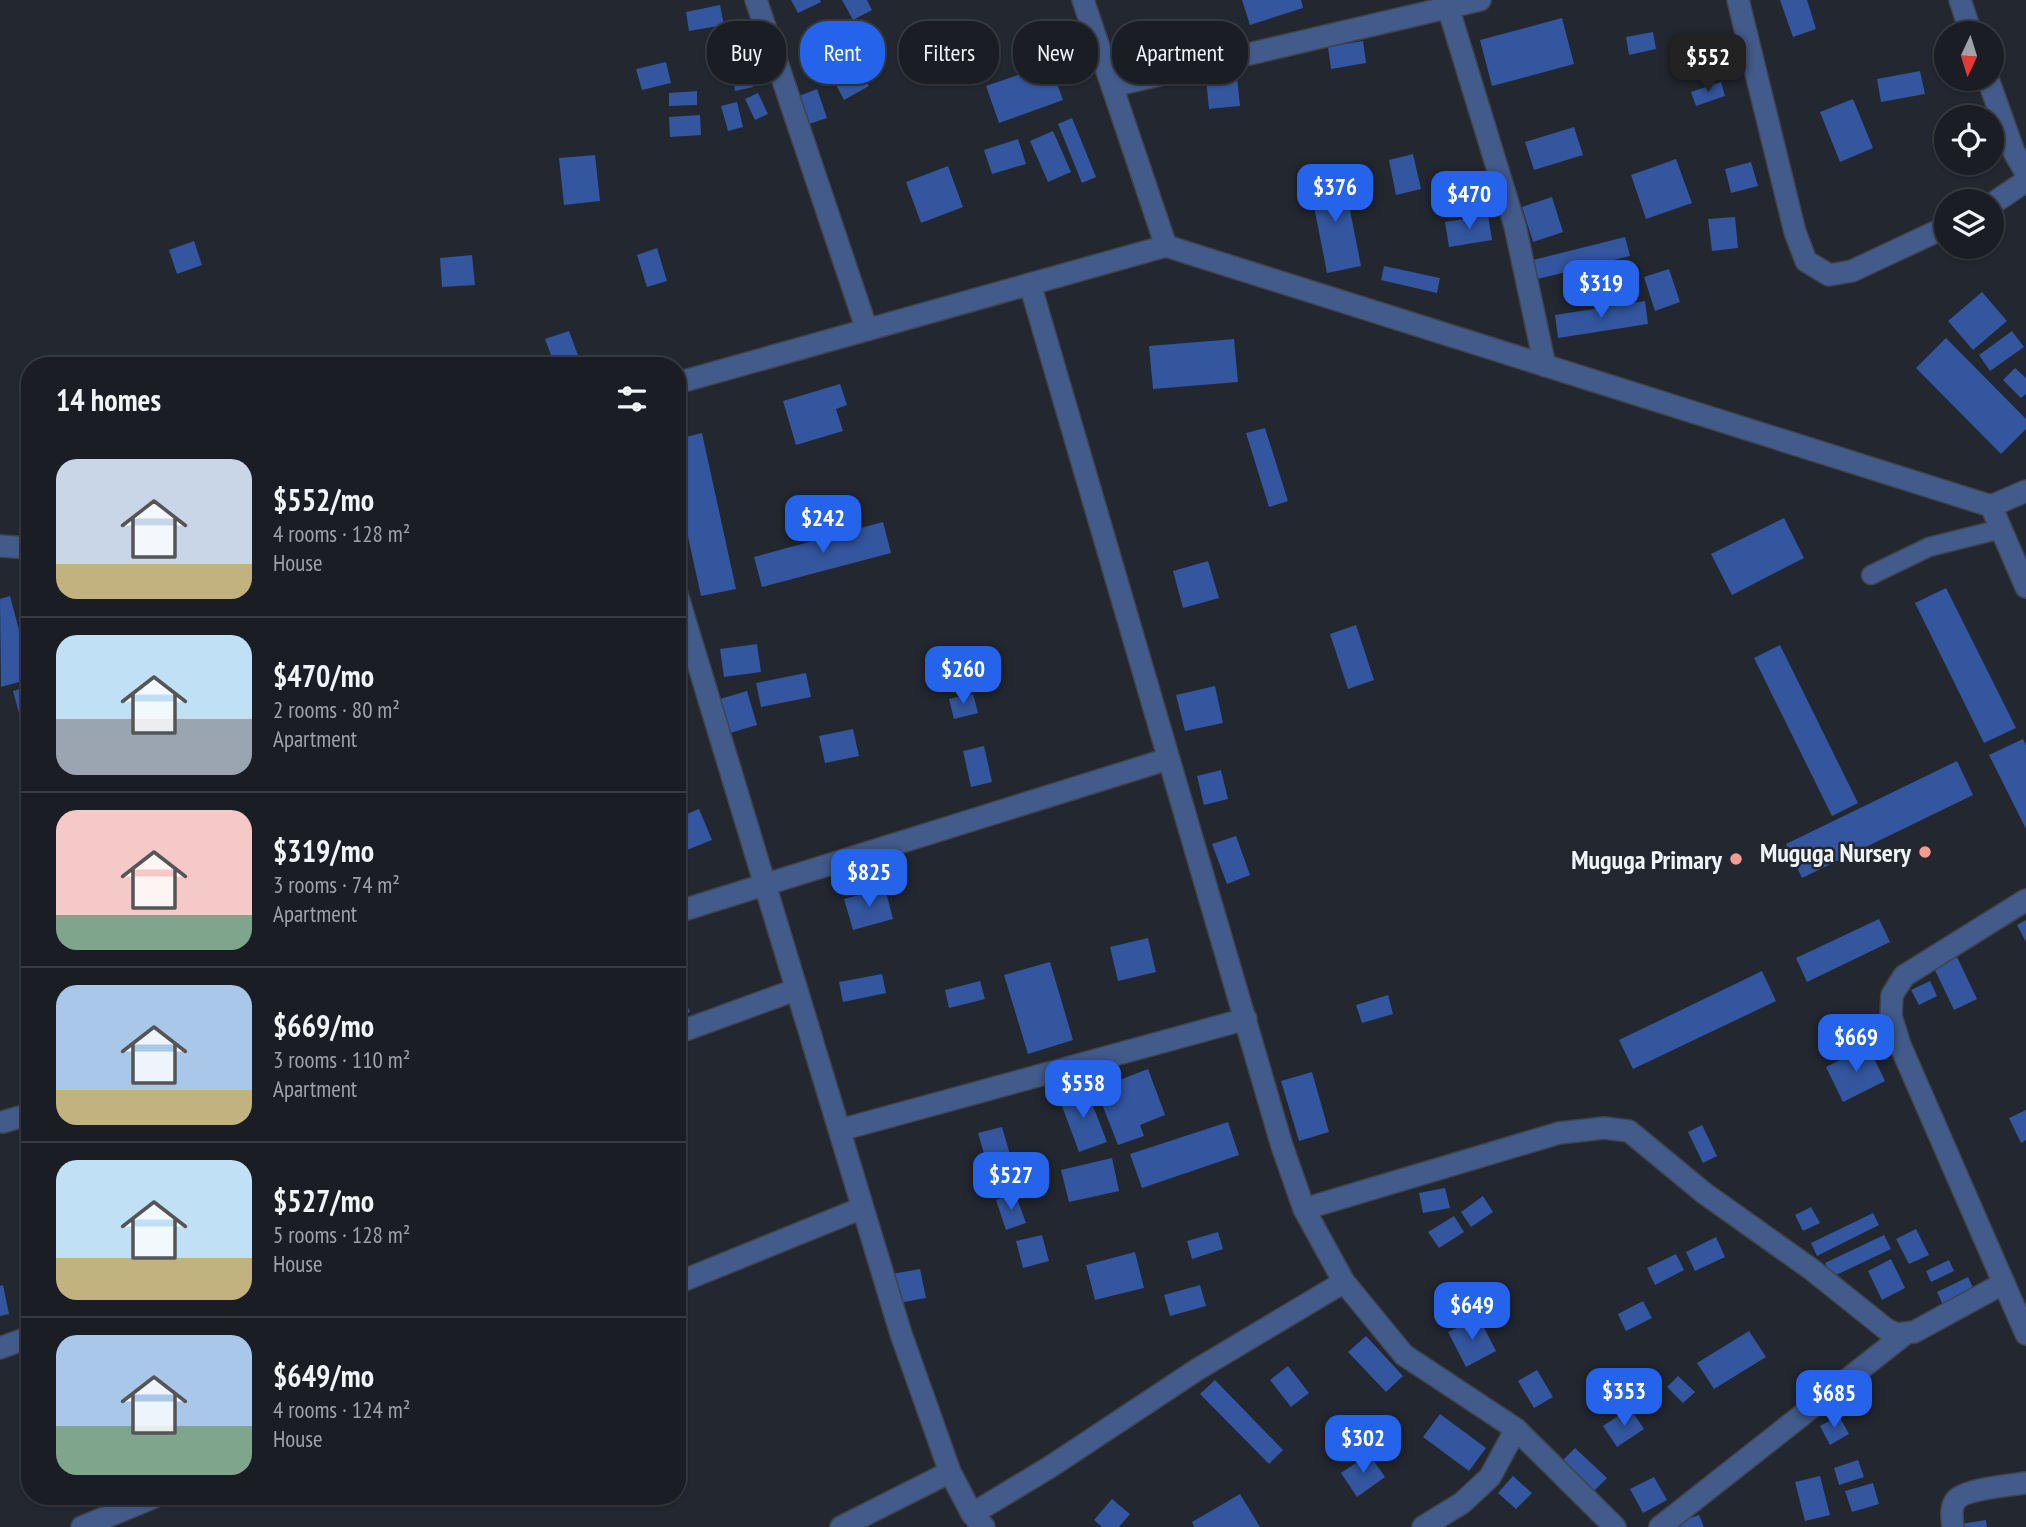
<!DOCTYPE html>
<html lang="en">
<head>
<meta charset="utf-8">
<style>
  :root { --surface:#1a1d24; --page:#272a31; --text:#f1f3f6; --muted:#9fa2a6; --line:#383b41; --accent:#2563eb }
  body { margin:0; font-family:"PT Sans Narrow",sans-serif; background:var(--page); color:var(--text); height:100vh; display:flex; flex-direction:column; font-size:26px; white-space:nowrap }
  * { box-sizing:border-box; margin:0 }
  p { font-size:23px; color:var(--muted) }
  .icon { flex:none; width:38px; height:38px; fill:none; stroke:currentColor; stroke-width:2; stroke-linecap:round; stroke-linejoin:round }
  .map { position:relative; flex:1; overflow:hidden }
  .details { position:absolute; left:21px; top:357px; width:665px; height:1148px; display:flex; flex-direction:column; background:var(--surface); border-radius:28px; box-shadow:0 2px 5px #0004,0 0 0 2px var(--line) }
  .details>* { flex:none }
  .banner { position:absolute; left:707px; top:21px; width:665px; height:63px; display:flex; gap:14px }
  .needle { width:46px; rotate:184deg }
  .controls { position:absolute; left:1934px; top:21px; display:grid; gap:14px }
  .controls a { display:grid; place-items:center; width:70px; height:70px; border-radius:50%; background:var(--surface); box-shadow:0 2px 5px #0004,0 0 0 2px var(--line); font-size:35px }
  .price { position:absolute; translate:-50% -60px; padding:0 16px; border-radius:14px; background:var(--accent); color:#fff; font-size:23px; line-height:46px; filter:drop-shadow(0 2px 4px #0008) }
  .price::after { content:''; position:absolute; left:50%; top:42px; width:21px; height:16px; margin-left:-10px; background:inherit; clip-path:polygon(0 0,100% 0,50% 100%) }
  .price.active { background:#222; color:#fff }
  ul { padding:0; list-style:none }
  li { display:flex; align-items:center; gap:21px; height:175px; padding:0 35px }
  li+li { border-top:2px solid var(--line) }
  li span { display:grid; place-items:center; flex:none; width:196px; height:140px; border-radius:21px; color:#555 }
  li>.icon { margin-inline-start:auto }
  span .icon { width:84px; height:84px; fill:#fffc; stroke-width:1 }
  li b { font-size:30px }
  h2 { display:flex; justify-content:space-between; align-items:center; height:84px; padding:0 35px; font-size:30px }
  .tag { padding:0 24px; border-radius:28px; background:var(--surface); box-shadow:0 2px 5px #0004,0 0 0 2px var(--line); font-size:24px; line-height:63px }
  .tag.active { background:var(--accent); color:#fff }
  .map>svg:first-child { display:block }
  .building { fill:#33569f }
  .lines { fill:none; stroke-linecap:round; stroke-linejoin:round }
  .lane-casing { stroke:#3f444c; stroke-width:21 }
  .street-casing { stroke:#3f444c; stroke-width:24 }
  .lane { stroke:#435b8b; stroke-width:18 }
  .street { stroke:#435b8b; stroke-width:21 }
  .poi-dot { fill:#f59c92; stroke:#222730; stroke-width:2.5 }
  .labels { text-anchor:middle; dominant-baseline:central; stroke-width:5; stroke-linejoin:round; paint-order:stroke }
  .poi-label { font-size:26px; font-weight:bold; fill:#f0f3f9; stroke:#222730; text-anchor:end }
</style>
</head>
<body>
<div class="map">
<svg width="2026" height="1527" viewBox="0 0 2026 1527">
  <rect width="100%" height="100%" fill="#222730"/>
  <!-- building -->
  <path class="building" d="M791,0H820L821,2L798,13Z
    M842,0H867L872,10L853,20Z
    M1242,0H1301L1303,8L1250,25Z
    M1780,0H1807L1816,29L1793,37Z
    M720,5L724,25L689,31L686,12Z
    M1562,18L1574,64L1492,86L1480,40Z
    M1653,32L1656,49L1629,55L1626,37Z
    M1363,41L1366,63L1331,69L1328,47Z
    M666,62L671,83L642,90L636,69Z
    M1050,64L1063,100L999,123L986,86Z
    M858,67L869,86L844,100L834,81Z
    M1920,71L1925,94L1881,102L1877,79Z
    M750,73L753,87L735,91L733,77Z
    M1237,76L1240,106L1209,109L1206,79Z
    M1721,82L1725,96L1696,106L1691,92Z
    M817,89L827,118L809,124L799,96Z
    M697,91V105L669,106V93Z
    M758,93L768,114L755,120L745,99Z
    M1853,99L1873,148L1840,162L1820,112Z
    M737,102L743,127L728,131L721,106Z
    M700,115L701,135L670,137L669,117Z
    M1072,118L1096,177L1082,183L1058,124Z
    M1574,127L1583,155L1534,170L1525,142Z
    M1053,131L1071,172L1048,182L1030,141Z
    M1018,139L1026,164L992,174L984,150Z
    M1413,154L1421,189L1396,195L1389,160Z
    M595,155L600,201L564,205L559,158Z
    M1676,159L1692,203L1646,219L1631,175Z
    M1751,162L1758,186L1731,193L1725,169Z
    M948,166L963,207L921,223L906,182Z
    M1343,175L1361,266L1327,273L1309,181Z
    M1552,197L1563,232L1533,242L1522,207Z
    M1488,215L1492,240L1449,247L1445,222Z
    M1735,217L1738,248L1712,251L1708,219Z
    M1625,237L1630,256L1534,280L1529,261Z
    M194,241L202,265L177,274L169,250Z
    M657,248L667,281L647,287L637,255Z
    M472,255L475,285L442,287L440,258Z
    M1384,266L1440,278L1437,293L1381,280Z
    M1669,269L1680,302L1655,311L1644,277Z
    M1982,292L2007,321L1973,350L1948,321Z
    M1645,301L1648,324L1558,338L1555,315Z
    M569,331L582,366H555L545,339Z
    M2012,331L2024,347L1990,371L1979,355Z
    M1946,338L2026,419V429L2001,454L1916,368Z
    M1234,339L1238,382L1153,389L1149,346Z
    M421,357L424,366H396V365Z
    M2015,368L2026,378V394L2021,398L2003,380Z
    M840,384L847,405L836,409L843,431L796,445L783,401Z
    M1265,428L1288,501L1269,507L1246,433Z
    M702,433L736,589L701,596L677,487V439Z
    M1784,518L1804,558L1732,595L1711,554Z
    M883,522L891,553L762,587L754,557Z
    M1208,561L1219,598L1183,608L1173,571Z
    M1946,588L2016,728L1984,743L1915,603Z
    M10,596L30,671V679L1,687L0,599Z
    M1356,625L1374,680L1348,689L1330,634Z
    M757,644L761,672L724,677L720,649Z
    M1780,645L1858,803L1832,816L1754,658Z
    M806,673L811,697L761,707L756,683Z
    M30,686V710L19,713L13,691Z
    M1215,686L1223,723L1185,731L1176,695Z
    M747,691L757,725L730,733L720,699Z
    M973,694L978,713L954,719L949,699Z
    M853,729L859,756L825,763L819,736Z
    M2023,739L2026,745V829L1989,755Z
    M984,746L992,782L971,787L963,751Z
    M1957,761L1973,795L1802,878L1786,844Z
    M1221,770L1228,799L1204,805L1197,776Z
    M699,809L712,840L677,854V818Z
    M1236,836L1250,875L1227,884L1212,844Z
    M885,888L893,919L853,930L844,899Z
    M1879,919L1890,942L1807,982L1796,958Z
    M2026,920V942L2017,925Z
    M1148,938L1156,972L1118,981L1110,947Z
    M1957,957L1977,999L1954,1010L1934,968Z
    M1050,962L1073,1040L1028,1054L1004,975Z
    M1762,971L1776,1001L1633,1069L1619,1040Z
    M882,974L886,993L843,1002L839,982Z
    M677,979L690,1012L677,1017Z
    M980,981L985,999L949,1008L945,990Z
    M1930,981L1937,996L1919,1005L1911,990Z
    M1388,995L1393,1014L1362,1023L1356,1005Z
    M1868,1046L1885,1081L1843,1102L1826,1067Z
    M1148,1069L1165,1115L1140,1125L1144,1136L1118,1145L1096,1089Z
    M1312,1072L1329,1132L1299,1141L1281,1081Z
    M1086,1088L1107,1142L1079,1152L1059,1098Z
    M2026,1110V1140L2021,1143L2009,1118Z
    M1228,1122L1239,1155L1142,1188L1130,1154Z
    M1702,1125L1717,1156L1703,1163L1688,1132Z
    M1002,1127L1012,1161L988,1167L978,1133Z
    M1112,1158L1119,1191L1069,1202L1061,1170Z
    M1445,1188L1450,1208L1423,1213L1419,1193Z
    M1015,1193L1026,1223L1006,1230L996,1200Z
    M1483,1196L1493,1212L1471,1227L1461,1212Z
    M1811,1207L1820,1223L1803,1231L1795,1215Z
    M1873,1213L1879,1225L1817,1256L1811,1243Z
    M1454,1216L1464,1232L1439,1248L1428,1232Z
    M1916,1229L1929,1255L1909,1264L1896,1239Z
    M1218,1232L1223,1249L1192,1259L1187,1241Z
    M1042,1235L1049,1261L1023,1268L1016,1241Z
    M1884,1235L1891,1249L1832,1277L1825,1263Z
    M1716,1237L1725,1257L1695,1271L1686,1252Z
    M1135,1252L1144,1288L1095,1300L1086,1265Z
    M1676,1254L1684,1270L1655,1285L1647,1268Z
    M1891,1259L1905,1288L1882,1300L1868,1271Z
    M1949,1260L1954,1271L1931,1282L1926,1271Z
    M920,1269L926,1298L898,1303L892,1274Z
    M1968,1277L1975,1292L1944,1307L1937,1292Z
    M3,1285L9,1314L0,1316V1286Z
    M1200,1285L1206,1306L1170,1316L1164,1295Z
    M1643,1301L1652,1318L1626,1331L1618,1314Z
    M1479,1318L1496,1351L1466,1367L1448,1332Z
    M1749,1331L1766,1357L1714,1389L1697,1363Z
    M1366,1336L1403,1376L1386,1392L1348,1352Z
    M1288,1366L1309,1393L1291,1407L1270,1380Z
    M1537,1370L1553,1397L1534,1408L1518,1381Z
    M1678,1376L1695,1392L1683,1403L1667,1387Z
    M1215,1380L1283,1450L1269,1464L1200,1394Z
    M1630,1408L1644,1429L1617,1447L1603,1426Z
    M1440,1414L1486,1448L1469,1471L1423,1437Z
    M1839,1416L1849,1434L1830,1445L1820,1426Z
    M1575,1448L1607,1478L1592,1493L1560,1463Z
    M1369,1454L1385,1477L1357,1497L1341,1473Z
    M1858,1460L1864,1477L1839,1485L1834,1468Z
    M1513,1476L1532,1493L1516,1509L1498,1493Z
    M1820,1476L1830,1515L1805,1521L1795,1482Z
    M1654,1477L1667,1500L1643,1513L1630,1489Z
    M1873,1483L1879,1504L1852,1512L1845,1491Z
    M1240,1494L1260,1527H1194L1192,1522Z
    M1112,1499L1130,1514L1119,1527H1102L1094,1520Z
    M1699,1515L1704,1527H1675L1674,1524Z
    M1986,1520L1987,1527H1961L1960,1524Z"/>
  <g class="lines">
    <!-- lane casing -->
    <g class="lane-casing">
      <path id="lane" d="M1871,575L1929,547L2001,529"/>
    </g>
    <!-- street casing -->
    <g class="street-casing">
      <path id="street" d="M756,0L867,330
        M1083,0L1166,246
        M1738,0L1795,232L1806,261L1829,275L1852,271L1946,227
        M1960,0L1971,33
        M1448,7L1515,226L1545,366
        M1988,79L2014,152L2026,173
        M1112,86L1480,0
        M1992,204L2026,181
        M1030,284L1282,1146L1304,1209L1344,1282L1404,1355L1516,1429L1615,1527
        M677,383L1166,246L1991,506L2026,491
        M1991,506L2026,587
        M0,546L30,548
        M677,594L901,1334L950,1472L972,1514L984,1527
        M2026,900L1904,976L1892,995L1891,1016L1900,1045L2026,1334
        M677,912L1168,759
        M677,1033L795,990
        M3,1122L30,1114
        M840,1130L1246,1019
        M1304,1209L1559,1133L1604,1128L1629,1131L1704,1193L1811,1269L1886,1329L1896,1334L1914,1332L2004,1283
        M677,1283L862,1208
        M0,1348L30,1337
        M972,1514L1050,1467L1198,1369L1344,1282
        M82,1527L157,1496
        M841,1527L950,1472
        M1423,1527L1462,1503L1490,1477L1516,1429
        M1660,1527L1905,1334
        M1953,1527C1952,1519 1950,1507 1956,1500C1965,1489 2011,1485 2026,1483"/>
    </g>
    <!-- lane -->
    <use href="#lane" class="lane"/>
    <!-- street -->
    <use href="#street" class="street"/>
  </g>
  <!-- markers -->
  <g class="poi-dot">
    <circle cx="1925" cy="852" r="7"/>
    <circle cx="1736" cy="859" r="7"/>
  </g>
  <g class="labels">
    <!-- poi labels -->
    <g class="poi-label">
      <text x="1911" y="852">Muguga Nursery</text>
      <text x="1722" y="859">Muguga Primary</text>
    </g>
  </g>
</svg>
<div class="controls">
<a><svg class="needle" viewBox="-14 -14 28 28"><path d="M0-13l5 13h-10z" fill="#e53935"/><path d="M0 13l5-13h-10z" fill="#9fa2a6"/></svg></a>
<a><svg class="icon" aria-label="locate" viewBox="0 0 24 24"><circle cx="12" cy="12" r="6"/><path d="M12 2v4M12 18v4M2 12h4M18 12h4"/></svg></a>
<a><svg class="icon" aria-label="layers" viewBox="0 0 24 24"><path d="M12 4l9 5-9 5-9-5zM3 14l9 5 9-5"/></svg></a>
</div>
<b class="price active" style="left:1708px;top:94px">$552</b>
<b class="price" style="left:1335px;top:224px">$376</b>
<b class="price" style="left:1469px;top:231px">$470</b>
<b class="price" style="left:1601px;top:320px">$319</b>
<b class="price" style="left:823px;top:555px">$242</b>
<b class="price" style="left:963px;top:706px">$260</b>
<b class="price" style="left:869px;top:909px">$825</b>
<b class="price" style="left:1856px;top:1074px">$669</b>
<b class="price" style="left:1083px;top:1120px">$558</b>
<b class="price" style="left:1011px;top:1212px">$527</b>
<b class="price" style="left:1472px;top:1342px">$649</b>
<b class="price" style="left:1624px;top:1428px">$353</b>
<b class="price" style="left:1834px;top:1430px">$685</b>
<b class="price" style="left:1363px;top:1475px">$302</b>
<div class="banner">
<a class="tag">Buy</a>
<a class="tag active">Rent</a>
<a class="tag">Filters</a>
<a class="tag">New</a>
<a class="tag">Apartment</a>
</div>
<section class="details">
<h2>14 homes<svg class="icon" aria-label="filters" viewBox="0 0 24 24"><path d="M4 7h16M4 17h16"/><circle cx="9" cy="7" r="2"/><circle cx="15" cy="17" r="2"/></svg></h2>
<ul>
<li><span style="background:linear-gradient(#c9d6e8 75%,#c2b280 0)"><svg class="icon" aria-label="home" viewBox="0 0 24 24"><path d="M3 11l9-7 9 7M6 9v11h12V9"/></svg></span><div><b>$552/mo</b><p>4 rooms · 128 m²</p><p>House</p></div></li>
<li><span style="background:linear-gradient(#bfe0f5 60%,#9aa5b1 0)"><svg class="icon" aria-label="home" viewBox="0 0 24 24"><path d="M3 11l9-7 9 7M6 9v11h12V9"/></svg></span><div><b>$470/mo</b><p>2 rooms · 80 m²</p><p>Apartment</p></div></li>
<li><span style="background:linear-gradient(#f6c9c9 75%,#7fa58c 0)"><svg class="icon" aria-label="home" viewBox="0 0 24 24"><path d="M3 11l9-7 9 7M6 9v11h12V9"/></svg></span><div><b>$319/mo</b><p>3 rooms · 74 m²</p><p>Apartment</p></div></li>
<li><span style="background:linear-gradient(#a9c7e8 75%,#c2b280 0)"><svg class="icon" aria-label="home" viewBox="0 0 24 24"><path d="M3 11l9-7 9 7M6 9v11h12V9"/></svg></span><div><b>$669/mo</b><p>3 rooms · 110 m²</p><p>Apartment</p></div></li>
<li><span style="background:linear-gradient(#bfe0f5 70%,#c2b280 0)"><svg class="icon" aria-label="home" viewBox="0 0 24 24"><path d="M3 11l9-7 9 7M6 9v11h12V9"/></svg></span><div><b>$527/mo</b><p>5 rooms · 128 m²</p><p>House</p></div></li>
<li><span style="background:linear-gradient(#a9c7e8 65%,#7fa58c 0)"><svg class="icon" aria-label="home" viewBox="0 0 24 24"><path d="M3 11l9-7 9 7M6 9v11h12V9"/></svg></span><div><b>$649/mo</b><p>4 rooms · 124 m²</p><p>House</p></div></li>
</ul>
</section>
</div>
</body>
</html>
